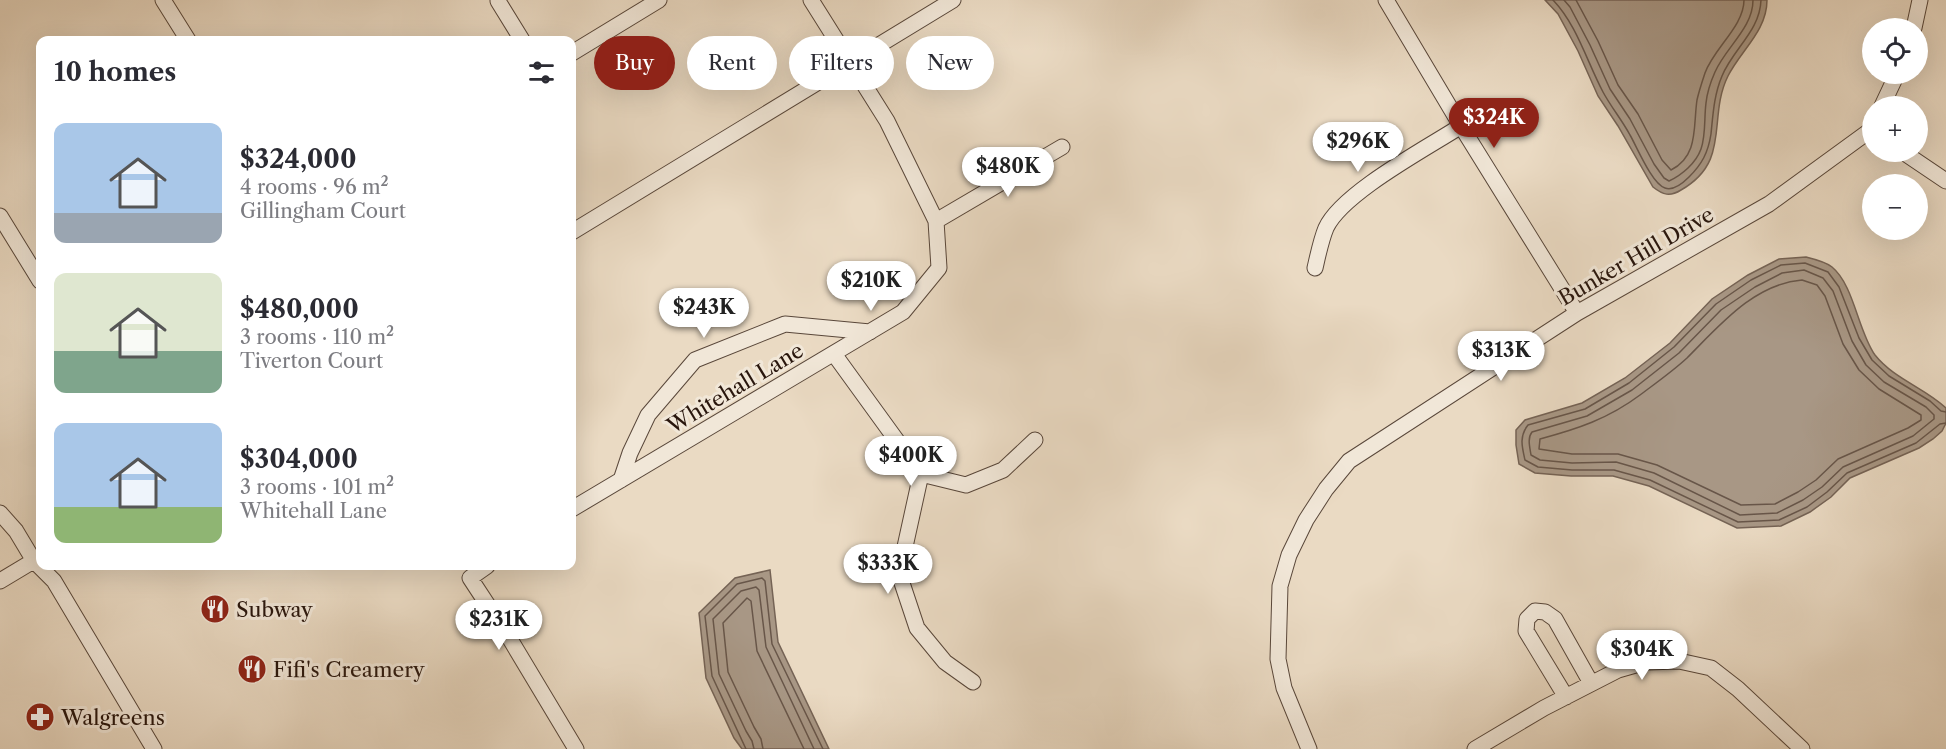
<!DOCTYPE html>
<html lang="en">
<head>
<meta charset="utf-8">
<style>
  :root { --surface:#fff; --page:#f7f7f7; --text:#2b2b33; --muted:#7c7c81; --accent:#8f2418 }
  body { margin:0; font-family:"Libre Caslon Text",serif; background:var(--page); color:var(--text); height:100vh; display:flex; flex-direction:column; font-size:22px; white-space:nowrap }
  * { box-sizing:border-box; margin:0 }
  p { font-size:20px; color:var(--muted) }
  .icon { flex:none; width:33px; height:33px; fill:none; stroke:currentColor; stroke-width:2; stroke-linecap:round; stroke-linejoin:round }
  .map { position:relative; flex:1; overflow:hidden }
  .drawer { position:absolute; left:36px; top:36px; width:540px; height:534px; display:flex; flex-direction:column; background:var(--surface); border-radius:12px; box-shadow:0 6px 24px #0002 }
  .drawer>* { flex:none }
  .hud { position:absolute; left:594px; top:36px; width:570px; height:54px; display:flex; gap:12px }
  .controls { position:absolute; left:1862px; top:18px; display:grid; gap:12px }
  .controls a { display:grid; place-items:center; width:66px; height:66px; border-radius:50%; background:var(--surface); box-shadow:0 6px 24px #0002; font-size:30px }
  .price { position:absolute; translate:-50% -51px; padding:0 14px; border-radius:21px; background:#fff; color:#222; font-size:20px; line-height:39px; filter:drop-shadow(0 2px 3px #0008) }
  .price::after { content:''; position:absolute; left:50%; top:36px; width:18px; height:14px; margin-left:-9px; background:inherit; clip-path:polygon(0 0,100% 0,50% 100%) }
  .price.active { background:var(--accent); color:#fff }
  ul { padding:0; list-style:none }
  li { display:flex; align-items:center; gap:18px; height:150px; padding:0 18px }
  li span { display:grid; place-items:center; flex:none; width:168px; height:120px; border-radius:12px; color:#555 }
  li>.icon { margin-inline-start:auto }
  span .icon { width:72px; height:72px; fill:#fffc; stroke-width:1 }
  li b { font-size:26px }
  h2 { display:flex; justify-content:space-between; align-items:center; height:72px; padding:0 18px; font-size:26px }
  .tag { padding:0 21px; border-radius:27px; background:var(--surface); box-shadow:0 6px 24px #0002; font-size:21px; line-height:54px }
  .tag.active { background:var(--accent); color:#fff }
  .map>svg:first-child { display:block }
  .water { fill:#a89785; stroke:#756355; stroke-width:1.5 }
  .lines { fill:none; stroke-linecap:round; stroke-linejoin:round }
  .shore { stroke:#685649; stroke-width:1.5 }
  .minor-casing { stroke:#59473a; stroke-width:17 }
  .minor { stroke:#f1e7d8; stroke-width:15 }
  .labels { text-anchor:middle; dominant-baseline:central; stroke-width:6; stroke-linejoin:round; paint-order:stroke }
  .street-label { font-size:21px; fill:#29160d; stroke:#f1e7d8 }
  .poi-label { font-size:21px; fill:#29160d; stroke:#f1e7d8; text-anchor:start }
</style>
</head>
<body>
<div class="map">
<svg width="1946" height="749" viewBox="0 0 1946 749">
  <rect width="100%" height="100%" fill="#eadac3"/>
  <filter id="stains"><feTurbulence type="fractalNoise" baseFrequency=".00333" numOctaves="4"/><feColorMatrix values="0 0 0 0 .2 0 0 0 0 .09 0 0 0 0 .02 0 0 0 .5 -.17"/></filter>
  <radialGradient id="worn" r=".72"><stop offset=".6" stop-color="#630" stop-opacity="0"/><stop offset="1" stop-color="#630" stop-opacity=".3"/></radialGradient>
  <!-- water -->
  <path class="water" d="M1545,0H1767C1767,31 1741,50 1728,76C1707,118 1732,161 1681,190C1670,197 1663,195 1653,187L1618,126L1598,96L1578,51L1558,14Z
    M1806,257C1814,259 1826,262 1832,267C1854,285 1858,331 1875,355C1894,379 1925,388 1946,408V423L1942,431L1933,439L1919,448L1850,478L1831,497L1810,512L1781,526L1737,528L1649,486L1613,476H1571L1535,473L1519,464L1516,445V430L1525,420L1582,403L1625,378L1670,343L1712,299L1748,275L1779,259Z
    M770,570L778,642L829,749H742L734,738L706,678L699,613L735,578Z"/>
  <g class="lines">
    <!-- shore -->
    <path class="shore" d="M1553,0C1577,25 1587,62 1603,92C1611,107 1622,120 1630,135C1637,147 1652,184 1665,188C1673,191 1683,183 1689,177C1702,164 1708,153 1711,134C1713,114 1714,95 1722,76C1733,49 1760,31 1761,0
      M1564,0L1570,7L1590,45L1610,89L1630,119L1654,164L1664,178L1669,181C1682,175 1696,163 1701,149C1706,135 1704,118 1706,103C1707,93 1711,81 1715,72C1726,47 1753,28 1753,0
      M1576,0L1598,41L1618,85L1638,114L1662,160L1671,170C1699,156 1693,126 1697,100C1699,91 1702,82 1705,73C1714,48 1744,26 1744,0
      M1804,270L1823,278L1833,291L1852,341L1866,365L1884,382L1926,407L1934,415V419L1913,436L1843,467L1822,487L1803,500L1777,513L1740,515L1654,473L1616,462L1572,463L1540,460L1531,455C1530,448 1527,438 1532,432L1587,416L1632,390L1679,353L1721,310L1755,287L1782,273Z
      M1802,280L1817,285L1825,296L1843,344L1859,370L1879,389L1921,415V420L1908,428L1838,459L1816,480L1798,492L1775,504L1741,505L1657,465L1618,454H1572L1539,449L1540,439C1577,429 1608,419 1640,395C1656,383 1673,371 1687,358C1720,325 1754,284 1802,280Z
      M1946,412L1941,411L1930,401L1889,376L1872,360L1859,338L1839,287L1828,272L1805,263L1781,265L1751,280L1716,304L1674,347L1629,383L1585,409L1528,425C1519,436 1522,447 1525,460L1538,467L1572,470H1614L1650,480L1738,522L1779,520L1807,507L1827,492L1847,473L1916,443L1940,424L1946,423
      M746,749L712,676L705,616L737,584L762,578L765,581L772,644L823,749
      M754,749L752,741L746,731L719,674L713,619L741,591L756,587L759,590L766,647L814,749
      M763,749L761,739L754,727L728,672L723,623L747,598L751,601L757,651L804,749"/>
    <!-- minor casing -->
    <g class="minor-casing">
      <path id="minor" d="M163,0L188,40
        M1386,0L1461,126L1577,313
        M498,1L522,40
        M1914,28L1920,0
        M572,53L659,0
        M1882,106L1897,74
        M1903,152L1946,181
        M0,216L40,281
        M936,221L1062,147
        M572,232L953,0
        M1315,268C1318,255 1321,240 1326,228C1342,193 1427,148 1461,126
        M834,354L921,474L966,485L1003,470L1035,440
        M921,474L899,574L917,628L945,662L973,682
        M621,480L630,453L648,415L695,360L785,324L870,332
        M572,509L903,312L939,268L936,221L887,121L811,0
        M0,513L16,531L34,561L54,581L154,749
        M487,566L470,578L510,639L576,749
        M0,581L40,557
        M1566,697L1526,631L1527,619L1535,611L1545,612L1555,619L1591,683
        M1309,749L1284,688L1278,659L1280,586L1289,555L1306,520L1326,489L1349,461L1577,313L1769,204L1872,129
        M1475,749L1544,708L1618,670L1646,662L1679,661L1711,668L1738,689L1802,749"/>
    </g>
    <!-- minor -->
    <use href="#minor" class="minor"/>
  </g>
  <!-- icons -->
  <defs>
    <g id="restaurant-disc" transform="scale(1.5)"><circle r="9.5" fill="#8f2418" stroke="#f1e7d8"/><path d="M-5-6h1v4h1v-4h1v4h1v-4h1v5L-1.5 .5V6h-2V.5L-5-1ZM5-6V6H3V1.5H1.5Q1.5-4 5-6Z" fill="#fff"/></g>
    <g id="pharmacy-disc" transform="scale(1.5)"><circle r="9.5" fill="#8f2418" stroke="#f1e7d8"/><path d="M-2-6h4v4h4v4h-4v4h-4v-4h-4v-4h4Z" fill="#fff"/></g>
  </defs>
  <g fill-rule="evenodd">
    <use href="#restaurant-disc" x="215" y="609"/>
    <use href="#restaurant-disc" x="252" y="669"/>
    <use href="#pharmacy-disc" x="40" y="717"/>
  </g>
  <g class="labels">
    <!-- street labels -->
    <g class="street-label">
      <text transform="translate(1636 256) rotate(-30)">Bunker Hill Drive</text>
      <text transform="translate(735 388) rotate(-31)">Whitehall Lane</text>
    </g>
    <!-- poi labels -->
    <g class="poi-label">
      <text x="236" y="609">Subway</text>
      <text x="273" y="669">Fifi's Creamery</text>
      <text x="61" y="717">Walgreens</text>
    </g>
  </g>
  <rect width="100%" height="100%" filter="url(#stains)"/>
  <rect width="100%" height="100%" fill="url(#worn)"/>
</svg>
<div class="controls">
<a><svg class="icon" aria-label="locate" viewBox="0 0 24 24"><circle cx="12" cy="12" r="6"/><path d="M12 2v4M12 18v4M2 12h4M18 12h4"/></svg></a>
<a>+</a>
<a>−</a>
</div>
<b class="price active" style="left:1494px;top:149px">$324K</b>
<b class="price" style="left:1358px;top:173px">$296K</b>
<b class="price" style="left:1008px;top:198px">$480K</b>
<b class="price" style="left:871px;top:312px">$210K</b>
<b class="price" style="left:704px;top:339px">$243K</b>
<b class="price" style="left:1501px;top:382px">$313K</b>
<b class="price" style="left:911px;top:487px">$400K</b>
<b class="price" style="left:888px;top:595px">$333K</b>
<b class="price" style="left:499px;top:651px">$231K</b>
<b class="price" style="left:1642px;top:681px">$304K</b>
<div class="hud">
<a class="tag active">Buy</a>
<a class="tag">Rent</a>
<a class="tag">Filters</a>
<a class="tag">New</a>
</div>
<section class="drawer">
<h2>10 homes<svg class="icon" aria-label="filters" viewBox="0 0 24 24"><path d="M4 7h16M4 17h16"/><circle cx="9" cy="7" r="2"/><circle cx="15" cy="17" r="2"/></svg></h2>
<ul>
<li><span style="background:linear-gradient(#a9c7e8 75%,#9aa5b1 0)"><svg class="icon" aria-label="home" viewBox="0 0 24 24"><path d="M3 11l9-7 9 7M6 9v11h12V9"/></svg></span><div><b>$324,000</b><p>4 rooms · 96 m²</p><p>Gillingham Court</p></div></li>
<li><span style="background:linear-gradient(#dfe7d0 65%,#7fa58c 0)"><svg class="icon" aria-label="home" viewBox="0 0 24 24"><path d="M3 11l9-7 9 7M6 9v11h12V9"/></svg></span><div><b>$480,000</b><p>3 rooms · 110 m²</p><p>Tiverton Court</p></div></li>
<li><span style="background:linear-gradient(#a9c7e8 70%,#8fb573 0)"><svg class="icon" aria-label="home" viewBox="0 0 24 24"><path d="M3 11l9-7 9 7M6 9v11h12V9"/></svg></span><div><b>$304,000</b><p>3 rooms · 101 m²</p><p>Whitehall Lane</p></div></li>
</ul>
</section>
</div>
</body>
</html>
